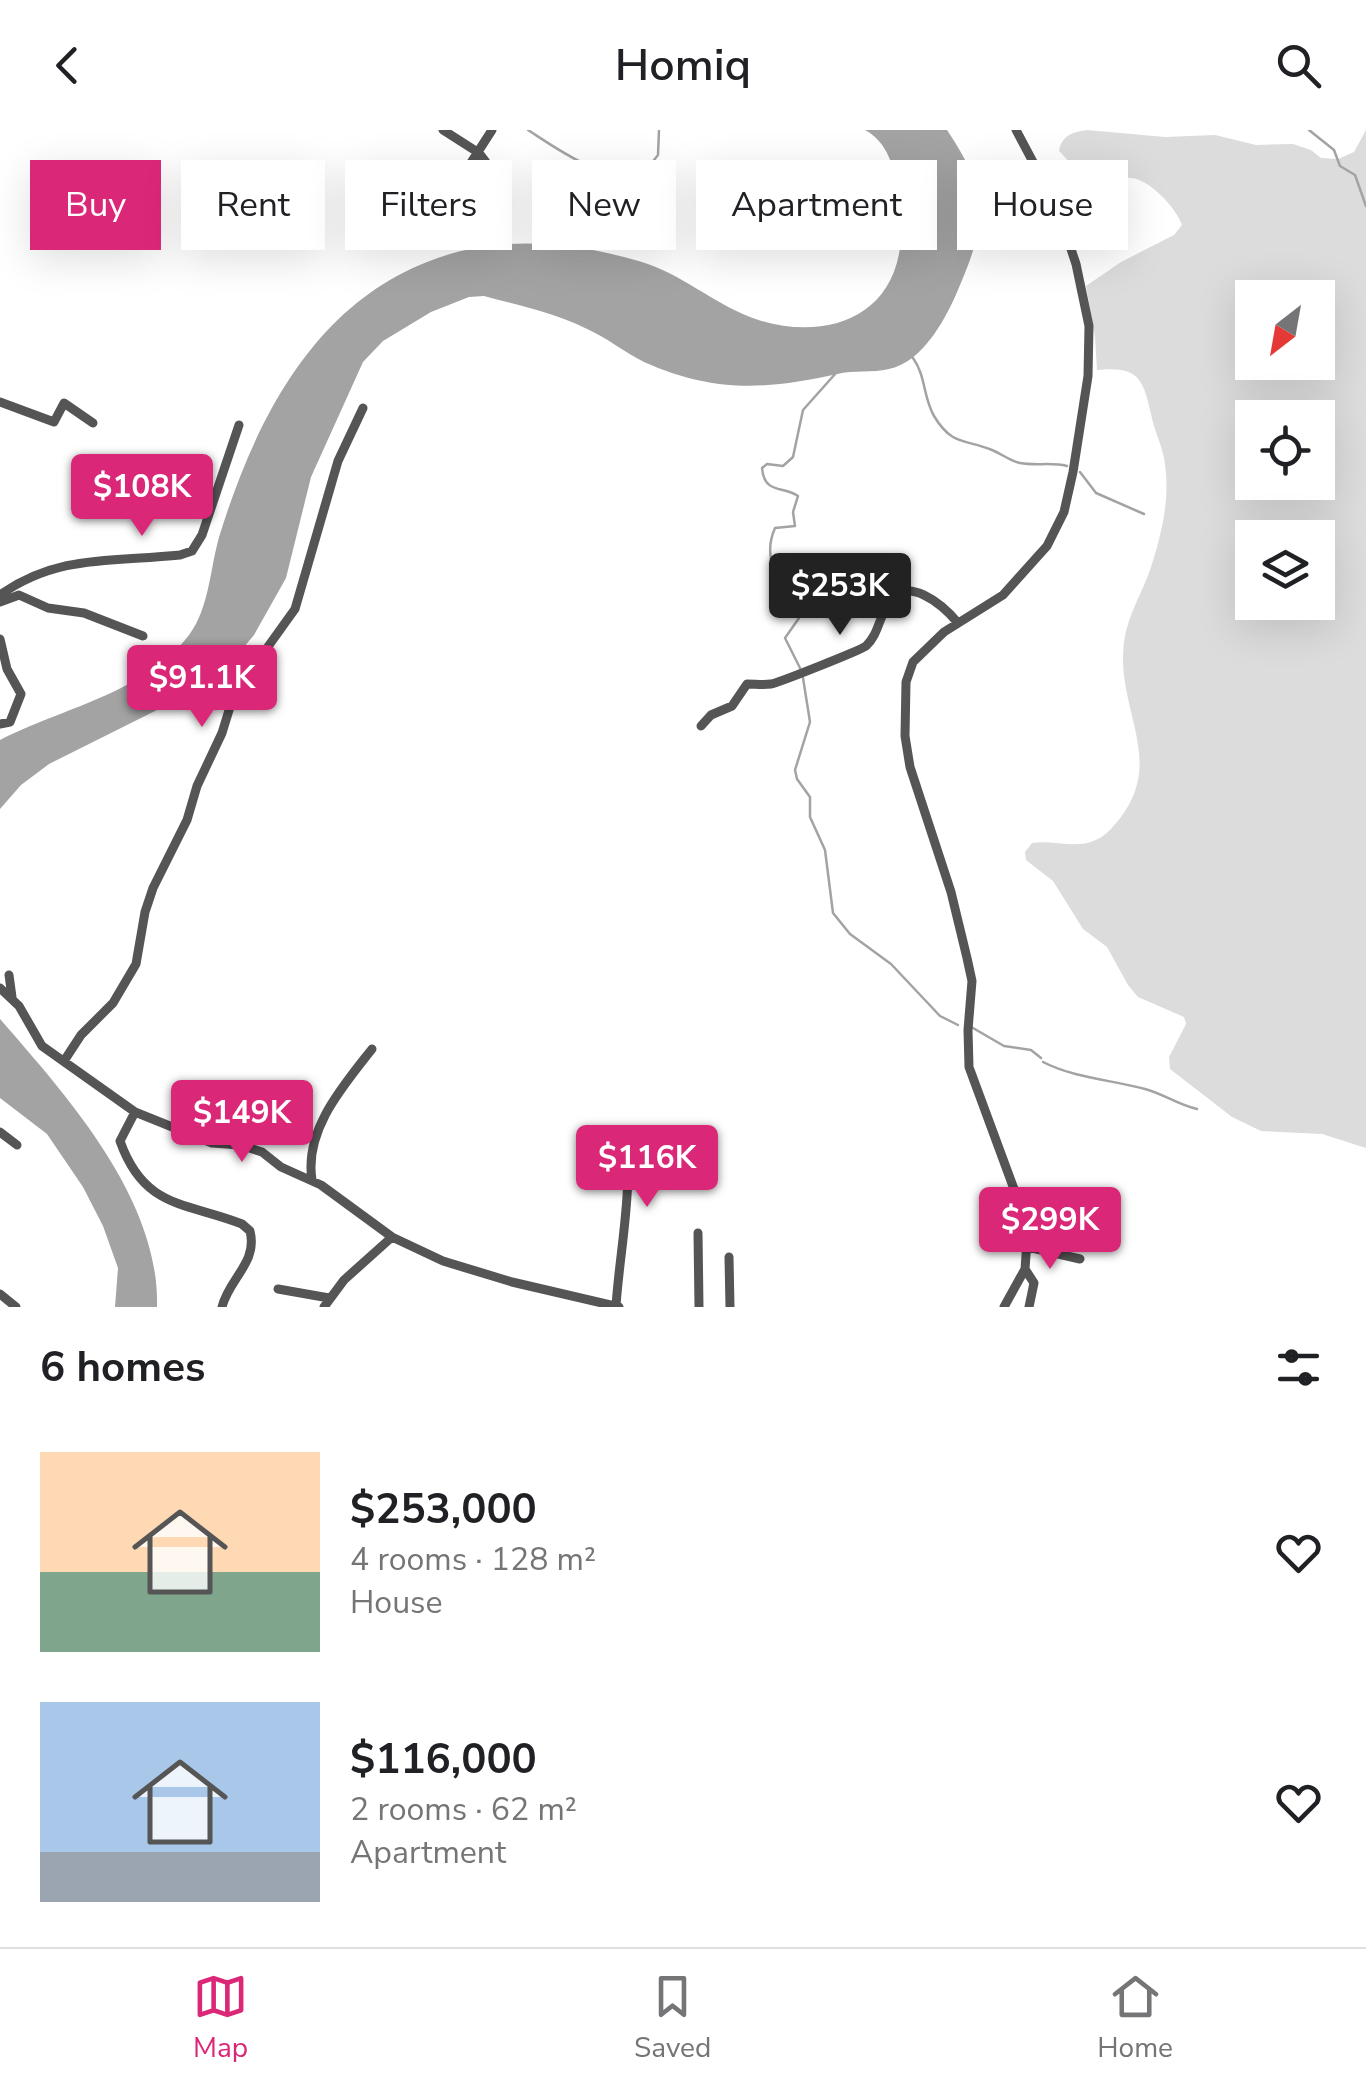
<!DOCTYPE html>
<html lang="en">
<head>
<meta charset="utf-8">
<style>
  :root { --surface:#fff; --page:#f2f2f2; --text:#202124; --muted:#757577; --line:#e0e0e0; --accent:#db2777 }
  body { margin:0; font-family:"Nunito Sans",sans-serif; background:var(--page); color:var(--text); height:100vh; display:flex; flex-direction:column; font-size:38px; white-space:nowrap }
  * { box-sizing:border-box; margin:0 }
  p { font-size:32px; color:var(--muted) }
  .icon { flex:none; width:55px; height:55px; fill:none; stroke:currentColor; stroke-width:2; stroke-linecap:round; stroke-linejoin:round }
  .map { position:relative; height:1177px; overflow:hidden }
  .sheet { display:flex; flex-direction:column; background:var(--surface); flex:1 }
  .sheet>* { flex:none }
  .top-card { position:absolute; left:30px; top:30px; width:1308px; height:90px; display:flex; gap:20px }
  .needle { width:65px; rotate:211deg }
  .fabs { position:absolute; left:1235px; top:150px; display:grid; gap:20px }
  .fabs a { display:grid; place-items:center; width:100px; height:100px; border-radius:0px; background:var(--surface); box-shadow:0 10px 40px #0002; font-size:50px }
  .price { position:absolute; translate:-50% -85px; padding:0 22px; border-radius:10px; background:var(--accent); color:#fff; font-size:32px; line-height:65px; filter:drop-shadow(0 2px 5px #0008) }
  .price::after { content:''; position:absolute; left:50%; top:60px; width:30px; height:22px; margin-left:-15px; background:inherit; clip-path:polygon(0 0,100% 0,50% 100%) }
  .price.active { background:#222; color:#fff }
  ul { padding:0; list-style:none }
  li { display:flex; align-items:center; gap:30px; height:250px; padding:0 40px }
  li span { display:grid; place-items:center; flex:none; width:280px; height:200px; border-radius:0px; color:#555 }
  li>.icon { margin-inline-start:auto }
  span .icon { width:120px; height:120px; fill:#fffc; stroke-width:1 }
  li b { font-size:42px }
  h2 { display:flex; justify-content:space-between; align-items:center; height:120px; padding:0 40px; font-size:42px }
  .pill { padding:0 35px; border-radius:0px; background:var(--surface); box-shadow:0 10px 40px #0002; font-size:35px; line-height:90px }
  .pill.active { background:var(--accent); color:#fff }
  header { display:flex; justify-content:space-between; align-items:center; height:130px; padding:0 40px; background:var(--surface); font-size:45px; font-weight:600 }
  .tabs { display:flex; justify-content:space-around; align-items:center; height:140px; border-top:2px solid var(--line); background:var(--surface); font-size:28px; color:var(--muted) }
  .tabs a { display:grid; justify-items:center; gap:5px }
  .tabs .active { color:var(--accent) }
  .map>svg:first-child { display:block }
  .green { fill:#dcdcdc; fill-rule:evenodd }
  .water { fill:#a3a3a3 }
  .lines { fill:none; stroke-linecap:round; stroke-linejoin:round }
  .stream { stroke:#a3a3a3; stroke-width:2.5 }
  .minor { stroke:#555; stroke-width:9 }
</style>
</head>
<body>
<header><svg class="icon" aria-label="back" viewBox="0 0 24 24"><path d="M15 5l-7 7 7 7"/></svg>Homiq<svg class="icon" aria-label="search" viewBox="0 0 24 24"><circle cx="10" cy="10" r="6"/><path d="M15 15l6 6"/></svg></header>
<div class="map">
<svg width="1366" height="1177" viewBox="0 0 1366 1177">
  <rect width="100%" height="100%" fill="#fff"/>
  <!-- green -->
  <path class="green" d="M1087,0L1165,7L1215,5L1256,15L1293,14L1311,20L1321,28L1338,29L1354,22L1366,0V1018L1322,1004L1261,1001L1232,987L1170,939L1169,927L1186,894L1184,887L1138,867L1128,855L1107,817L1083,799L1053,751L1026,730L1025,722L1032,713C1060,709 1086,725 1111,699C1172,634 1115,584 1124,512C1127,487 1142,463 1150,440C1162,404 1171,366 1164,328C1161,313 1154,300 1151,284C1143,248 1138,236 1097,240L1095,207L1086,156L1121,132L1174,105L1182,95C1176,78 1149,48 1130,48C1119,47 1108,52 1097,50C1081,47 1070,32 1059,21C1062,5 1073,2 1087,0ZM1252,168H1318V232H1252ZM1252,288H1318V352H1252ZM1252,408H1318V472H1252Z"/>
  <!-- water -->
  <path class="water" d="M865,0H947C988,62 989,87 960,155C948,185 924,232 889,239C872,243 854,240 837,244C765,260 714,263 644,232C624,222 606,207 585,198C554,183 517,175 484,166L469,167L431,182L383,211L363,232L311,347L286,448L254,505L223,542L189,564L49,634L21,655L0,679V610C62,578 145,563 189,505C210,477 210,436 220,404C255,292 312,177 427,132C496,104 571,111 642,132C681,144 712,172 750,187C810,210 885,197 899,124C902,111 898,94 898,79C897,50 893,15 865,0Z
    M0,889C67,966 160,1069 157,1177H115L118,1138L103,1096L83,1057L47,1004L0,968Z"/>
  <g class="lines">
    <!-- stream -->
    <path class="stream" d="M528,0C553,16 609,57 641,42C648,39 653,31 658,25L659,0
      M1309,0L1334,20L1340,36L1355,45L1366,76
      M913,228C926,246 923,267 934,286C952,316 965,309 992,320C1002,324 1010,331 1020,333C1036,336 1052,332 1067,336
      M1080,342L1096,363L1144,384
      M800,538L785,508L799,488C786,457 759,434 775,398L795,396L793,382L798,366C783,356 764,364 762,338L767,334L783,336L793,327L803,280L836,243
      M803,548L810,592L795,640L797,649L810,667V687L825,720L833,783L850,804L891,834L940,886L958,895
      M973,898L1004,916L1031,920L1041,928
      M1043,932C1074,948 1112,950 1145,959C1164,964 1178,975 1197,979"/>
    <!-- minor -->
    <path class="minor" d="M443,0L479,23L498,48
      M492,0L465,42L482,71L505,98
      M0,272L54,292L64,273L93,293
      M0,465C58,424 113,432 180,425L192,421L202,405L239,295
      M0,472L19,465L48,478L84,483L143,506
      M0,509L7,539L21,564L10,592L0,594
      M701,596L711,585L732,576L747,554C755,554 764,555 771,554C778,553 861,520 866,516C878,505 879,488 888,474C906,443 943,475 958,493
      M9,845L12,867
      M0,858L19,876L42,916L135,982L212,1013L240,1015L262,1022L281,1037L321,1055L392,1107L443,1131L512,1152L619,1177
      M64,931L81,905L113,873L136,834L145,782L153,758L187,690L197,656L222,603L234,564L295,479L338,331L363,278
      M135,982L120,1011C144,1079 186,1072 242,1094L250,1101C258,1133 229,1148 222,1177
      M0,1002L17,1015
      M590,1030L598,1034L617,1032L628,1041C628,1086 619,1131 616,1176
      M312,1050C304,1000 343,956 372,919
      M698,1103L699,1177
      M1028,1117L1080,1129
      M729,1127L730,1177
      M1025,1139L1034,1153L1029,1177
      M278,1159L329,1168
      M0,1164L16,1177
      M324,1177L344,1150L392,1107
      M1004,1177L1025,1139L1028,1097L969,937L968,900L972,851L967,828L951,762L910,637L905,606L906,552L913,532L944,502L1003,465L1047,416L1064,382L1073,342L1088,246L1089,196L1076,134L1057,77L1016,0"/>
  </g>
</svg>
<div class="fabs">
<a><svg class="needle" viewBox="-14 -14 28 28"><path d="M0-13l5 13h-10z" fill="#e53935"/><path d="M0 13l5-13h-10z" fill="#757577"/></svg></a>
<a><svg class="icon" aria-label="locate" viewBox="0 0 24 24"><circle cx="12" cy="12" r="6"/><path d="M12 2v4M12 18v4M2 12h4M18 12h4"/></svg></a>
<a><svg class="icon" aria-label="layers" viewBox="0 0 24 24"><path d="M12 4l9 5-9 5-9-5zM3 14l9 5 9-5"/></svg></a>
</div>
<b class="price" style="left:142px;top:409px">$108K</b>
<b class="price active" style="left:840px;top:508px">$253K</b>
<b class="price" style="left:202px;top:600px">$91.1K</b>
<b class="price" style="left:242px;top:1035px">$149K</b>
<b class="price" style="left:647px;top:1080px">$116K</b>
<b class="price" style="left:1050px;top:1142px">$299K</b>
<div class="top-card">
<a class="pill active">Buy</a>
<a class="pill">Rent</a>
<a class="pill">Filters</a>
<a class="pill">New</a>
<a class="pill">Apartment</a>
<a class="pill">House</a>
</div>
</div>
<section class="sheet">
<h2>6 homes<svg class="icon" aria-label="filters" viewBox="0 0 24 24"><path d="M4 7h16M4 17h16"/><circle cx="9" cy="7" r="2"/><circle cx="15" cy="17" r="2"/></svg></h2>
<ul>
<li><span style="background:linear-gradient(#ffd9b3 60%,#7fa58c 0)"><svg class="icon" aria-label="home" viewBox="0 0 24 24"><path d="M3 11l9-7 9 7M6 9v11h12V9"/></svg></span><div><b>$253,000</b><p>4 rooms · 128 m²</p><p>House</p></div><svg class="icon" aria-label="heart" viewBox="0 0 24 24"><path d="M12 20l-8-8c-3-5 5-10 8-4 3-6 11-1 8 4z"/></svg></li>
<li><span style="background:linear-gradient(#a9c7e8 75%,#9aa5b1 0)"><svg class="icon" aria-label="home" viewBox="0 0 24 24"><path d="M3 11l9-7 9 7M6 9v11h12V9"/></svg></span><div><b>$116,000</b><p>2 rooms · 62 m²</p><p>Apartment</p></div><svg class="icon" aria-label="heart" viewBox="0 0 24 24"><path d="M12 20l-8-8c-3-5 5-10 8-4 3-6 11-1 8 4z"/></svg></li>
</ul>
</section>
<nav class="tabs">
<a class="active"><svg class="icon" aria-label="map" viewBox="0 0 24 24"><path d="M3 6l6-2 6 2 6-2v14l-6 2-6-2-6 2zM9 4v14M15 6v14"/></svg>Map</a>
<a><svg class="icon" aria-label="saved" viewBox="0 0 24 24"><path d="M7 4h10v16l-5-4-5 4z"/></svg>Saved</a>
<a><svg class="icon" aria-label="home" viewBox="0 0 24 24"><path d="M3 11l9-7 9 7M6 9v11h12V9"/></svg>Home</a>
</nav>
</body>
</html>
